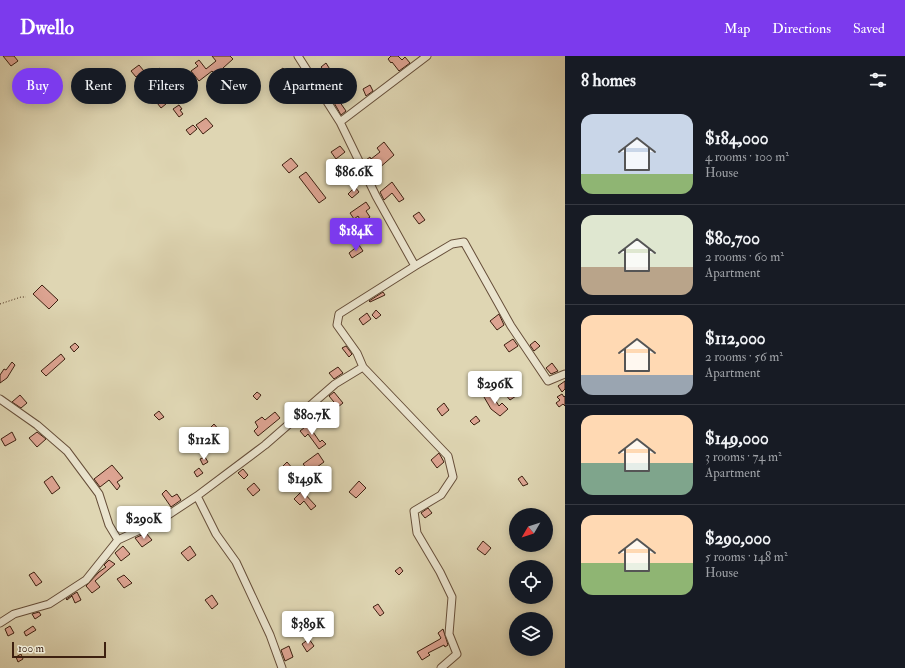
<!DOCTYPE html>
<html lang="en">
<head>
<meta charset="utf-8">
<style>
  :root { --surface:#171b24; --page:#242831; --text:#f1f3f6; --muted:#9ea1a6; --line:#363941; --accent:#7c3aed }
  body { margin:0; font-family:"IM FELL Double Pica",serif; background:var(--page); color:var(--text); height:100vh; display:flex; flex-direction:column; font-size:15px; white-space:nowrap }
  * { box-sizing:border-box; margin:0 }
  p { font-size:13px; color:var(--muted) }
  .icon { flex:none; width:22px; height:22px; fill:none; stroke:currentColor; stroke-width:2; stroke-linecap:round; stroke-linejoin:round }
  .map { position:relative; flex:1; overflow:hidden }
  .side { display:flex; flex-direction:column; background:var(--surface); width:340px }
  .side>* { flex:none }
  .guide { position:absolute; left:12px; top:12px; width:380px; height:36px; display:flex; gap:8px }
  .needle { width:26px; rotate:231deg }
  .tools { position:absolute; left:509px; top:452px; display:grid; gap:8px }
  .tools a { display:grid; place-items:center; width:44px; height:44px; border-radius:50%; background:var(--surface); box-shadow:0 2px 10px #0003; font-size:20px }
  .scale { position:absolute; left:12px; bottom:10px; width:94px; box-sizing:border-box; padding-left:4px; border:2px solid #3d2010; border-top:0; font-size:11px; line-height:14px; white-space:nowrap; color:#3d2010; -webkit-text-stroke:3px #eae4ce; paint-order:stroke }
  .price { position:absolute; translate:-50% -34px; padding:0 9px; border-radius:4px; background:#fff; color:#222; font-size:13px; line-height:26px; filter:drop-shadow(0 1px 2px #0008) }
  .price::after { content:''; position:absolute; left:50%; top:24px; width:12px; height:9px; margin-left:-6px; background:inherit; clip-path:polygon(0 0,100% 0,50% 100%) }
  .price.on { background:var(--accent); color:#fff }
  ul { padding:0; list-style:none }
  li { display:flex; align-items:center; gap:12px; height:100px; padding:0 16px }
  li+li { border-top:1px solid var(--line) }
  li span { display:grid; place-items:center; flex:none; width:112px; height:80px; border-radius:12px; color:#555 }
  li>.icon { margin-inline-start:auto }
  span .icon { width:48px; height:48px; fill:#fffc; stroke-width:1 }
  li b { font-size:17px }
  h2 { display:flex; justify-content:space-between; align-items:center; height:48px; padding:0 16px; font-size:17px }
  .pill { padding:0 14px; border-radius:18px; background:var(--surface); box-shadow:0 2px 10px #0003; font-size:14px; line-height:36px }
  .pill.on { background:var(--accent); color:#fff }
  header { display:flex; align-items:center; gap:24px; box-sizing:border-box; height:56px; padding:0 20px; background:var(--accent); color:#fff }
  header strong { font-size:19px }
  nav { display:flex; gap:22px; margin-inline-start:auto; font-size:14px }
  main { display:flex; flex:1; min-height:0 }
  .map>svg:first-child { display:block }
  .building { fill:#dda492; stroke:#3d2010 }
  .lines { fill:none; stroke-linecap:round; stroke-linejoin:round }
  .street-casing { stroke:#664e39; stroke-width:9 }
  .path { stroke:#3d2010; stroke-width:1; stroke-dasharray:1 2; stroke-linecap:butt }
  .street { stroke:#eae4ce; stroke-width:7 }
</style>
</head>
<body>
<header>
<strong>Dwello</strong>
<nav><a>Map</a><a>Directions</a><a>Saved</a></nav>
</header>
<main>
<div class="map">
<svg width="565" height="612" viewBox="0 0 565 612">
  <rect width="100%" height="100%" fill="#dfd6b3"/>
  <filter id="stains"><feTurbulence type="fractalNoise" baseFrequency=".005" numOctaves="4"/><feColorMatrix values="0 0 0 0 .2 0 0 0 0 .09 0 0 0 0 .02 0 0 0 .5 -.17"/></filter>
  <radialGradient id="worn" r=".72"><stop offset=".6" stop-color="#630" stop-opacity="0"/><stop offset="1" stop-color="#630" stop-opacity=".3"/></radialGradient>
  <!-- building -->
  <path class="building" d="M3,0H14L18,5L11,10Z
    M212,0H230L233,3L223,12L235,28L230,31L218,15L215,18L212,15L199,25L191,15L198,10L195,7L199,4L206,13L216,5Z
    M391,0H398L402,4L405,1L410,7L399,15L392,6L391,7L388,3Z
    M326,7L331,15L327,18L321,11Z
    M139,9L144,15L136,21L131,15Z
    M160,12L164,17L155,26L149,20Z
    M283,12L286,16L279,21L276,17Z
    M370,29L373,35L366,40L363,33Z
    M177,35L180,39L183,37L186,42L178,48L172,39Z
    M159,39L166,48L161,52L154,43Z
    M337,42L346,55L341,59L333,45Z
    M179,49L182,53L180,54L183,58L179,61L173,53Z
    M206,62L213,70L203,78L196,69Z
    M193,69L197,73L190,79L186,74Z
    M384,86L394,99L377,114L372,115L366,104L370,101L371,103L380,96L377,92Z
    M340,90L345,96L336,103L331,96Z
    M291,102L298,110L289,117L282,109Z
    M306,116L326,142L319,147L299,121Z
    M392,126L404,143L399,146L392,137L384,144L380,136Z
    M355,131L359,136L352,142L348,138Z
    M366,146L370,152L366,155L370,161L362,167L358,160L354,163L350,157Z
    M419,156L425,164L419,168L413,160Z
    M359,189L363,195L352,202L349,197Z
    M42,229L58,244L49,253L33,238Z
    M383,236L385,239L370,246L369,245Z
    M376,254L381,259L376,263L372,259Z
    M367,257L371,263L363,269L359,263Z
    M499,258L504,269L497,274L490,265Z
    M513,283L518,290L509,296L504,289Z
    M535,285L540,290L534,295L530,289Z
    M75,287L79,291L74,296L70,291Z
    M346,290L352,298L349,301L342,292Z
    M61,298L65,303L46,320L41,315Z
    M12,306L15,309L7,322L0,327V319L4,313L6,314Z
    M552,307L558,315L551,318L546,312Z
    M338,311L343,317L334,323L329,317Z
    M502,317L506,322L502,326L511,337L513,336L516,340L510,344L493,324Z
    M565,325V333L562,336L558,330Z
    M257,336L261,339L257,344L253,340Z
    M334,336L343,347L338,351L329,340Z
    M490,336L499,350L502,347L508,353L500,360L491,353L484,341Z
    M562,338L564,341L565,340V350L563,348L559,351L556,347L560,344L557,341Z
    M20,339L27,347L21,352L12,346Z
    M444,347L449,354L442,360L437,353Z
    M159,355L164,361L159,364L154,359Z
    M275,356L280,362L258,380L254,375L258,371L255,366L262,361L265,364Z
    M476,360L480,365L474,369L470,365Z
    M214,368L220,375L215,380L209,373Z
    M309,368L312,372L311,373L320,386L322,384L326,388L319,393L308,378L305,381L300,375Z
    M12,376L16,384L5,390L1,383Z
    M37,376L46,383L37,391L29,382Z
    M318,397L324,406L310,416L303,408Z
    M439,397L444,406L437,412L431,404Z
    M205,401L208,406L203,409L200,403Z
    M287,406L294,414L286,421L279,414Z
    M112,409L123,422L117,426L120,430L117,434L109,424L100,431L94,423Z
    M199,412L203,417L197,421L194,416Z
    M243,413L248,419L244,423L238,417Z
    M52,420L60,432L52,438L44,426Z
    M522,420L528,428L523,430L518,423Z
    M315,425L319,430L312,435L309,430Z
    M359,425L366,432L356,442L349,436Z
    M254,427L260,434L253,440L247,433Z
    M166,434L172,441L177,438L181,444L171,451L162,438Z
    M302,435L316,450L311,454L304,445L300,449L294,443Z
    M428,452L432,457L425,462L421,457Z
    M146,477L152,484L142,491L135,482Z
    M483,485L491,492L485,499L477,493Z
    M123,490L130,498L121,505L115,497Z
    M190,490L196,499L188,505L181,497Z
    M109,504L115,508L95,525L100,531L92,537L86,530L99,516L106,511L104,509Z
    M400,511L403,515L399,519L395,515Z
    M34,516L42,526L36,530L29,519Z
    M124,519L132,527L124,532L117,523Z
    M77,536L81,544L75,547L72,540L67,544L66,543Z
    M212,539L218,548L212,553L205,544Z
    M378,548L384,557L380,560L373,551Z
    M39,556L41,559L35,563L32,558Z
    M10,570L14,577L8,580L5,573Z
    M33,570L36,574L26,580L24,576Z
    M443,573L448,589L445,591L444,589L428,597L430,599L422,604L417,596L440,583L441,582L438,577Z
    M309,583L314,590L307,596L302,588Z
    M289,590L293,601L285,605L281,594Z
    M21,598L23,603L18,606L16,601Z"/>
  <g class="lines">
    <!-- street casing -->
    <g class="street-casing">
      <path id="street" d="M298,0L340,66L376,140L415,210L339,258L337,269L357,297L363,311L448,400L453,421L441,439L414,455L417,477L440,516L452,541L449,578L457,598L441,612
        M340,66L427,0
        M415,210L452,188L464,186L511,270L548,325L565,318
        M0,343L37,369L67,395L99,438L109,469L118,484L159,465L197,440L265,389L335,328L363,311
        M197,440L216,478L236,506L270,579L282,612
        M0,567L14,558L49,548L86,524L118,484"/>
    </g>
    <!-- path -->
    <path class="path" d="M0,248L21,241H26"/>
    <!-- street -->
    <use href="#street" class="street"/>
  </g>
  <rect width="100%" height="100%" filter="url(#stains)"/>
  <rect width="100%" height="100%" fill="url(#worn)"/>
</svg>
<div class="tools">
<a><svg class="needle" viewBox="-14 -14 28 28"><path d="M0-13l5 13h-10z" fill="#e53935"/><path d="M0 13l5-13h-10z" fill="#9ea1a6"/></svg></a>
<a><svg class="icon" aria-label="locate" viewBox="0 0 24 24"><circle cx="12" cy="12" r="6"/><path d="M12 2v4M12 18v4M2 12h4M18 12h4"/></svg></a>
<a><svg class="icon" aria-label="layers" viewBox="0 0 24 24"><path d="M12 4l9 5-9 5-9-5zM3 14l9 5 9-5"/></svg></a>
</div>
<div class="scale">100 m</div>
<b class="price" style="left:354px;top:137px">$86.6K</b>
<b class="price on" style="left:356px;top:196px">$184K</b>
<b class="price" style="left:495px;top:349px">$296K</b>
<b class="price" style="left:312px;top:380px">$80.7K</b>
<b class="price" style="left:204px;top:405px">$112K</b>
<b class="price" style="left:305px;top:444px">$149K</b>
<b class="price" style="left:144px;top:484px">$290K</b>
<b class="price" style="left:308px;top:589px">$389K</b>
<div class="guide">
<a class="pill on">Buy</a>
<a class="pill">Rent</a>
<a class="pill">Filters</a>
<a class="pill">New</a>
<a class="pill">Apartment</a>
</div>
</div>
<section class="side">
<h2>8 homes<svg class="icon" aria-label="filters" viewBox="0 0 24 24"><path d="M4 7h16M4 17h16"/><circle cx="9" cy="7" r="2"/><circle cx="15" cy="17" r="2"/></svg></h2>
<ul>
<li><span style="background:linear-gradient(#c9d6e8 75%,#8fb573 0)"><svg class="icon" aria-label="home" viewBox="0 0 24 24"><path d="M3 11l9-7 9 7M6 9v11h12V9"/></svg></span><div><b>$184,000</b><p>4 rooms · 100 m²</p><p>House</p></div></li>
<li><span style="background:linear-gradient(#dfe7d0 65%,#b9a48a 0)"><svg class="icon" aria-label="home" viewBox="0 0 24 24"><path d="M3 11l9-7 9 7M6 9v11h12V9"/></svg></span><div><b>$80,700</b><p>2 rooms · 60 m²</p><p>Apartment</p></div></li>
<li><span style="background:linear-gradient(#ffd9b3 75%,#9aa5b1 0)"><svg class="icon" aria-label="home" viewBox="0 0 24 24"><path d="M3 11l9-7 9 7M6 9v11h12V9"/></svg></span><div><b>$112,000</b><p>2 rooms · 56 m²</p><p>Apartment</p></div></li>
<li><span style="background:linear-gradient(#ffd9b3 60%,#7fa58c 0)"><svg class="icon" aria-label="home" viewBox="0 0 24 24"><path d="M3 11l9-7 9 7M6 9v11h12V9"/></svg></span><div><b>$149,000</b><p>3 rooms · 74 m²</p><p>Apartment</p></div></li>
<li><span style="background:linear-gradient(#ffd9b3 60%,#8fb573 0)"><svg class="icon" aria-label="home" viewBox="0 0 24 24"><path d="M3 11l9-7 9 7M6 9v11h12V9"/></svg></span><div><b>$290,000</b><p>5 rooms · 148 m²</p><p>House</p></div></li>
</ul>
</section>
</main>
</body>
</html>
